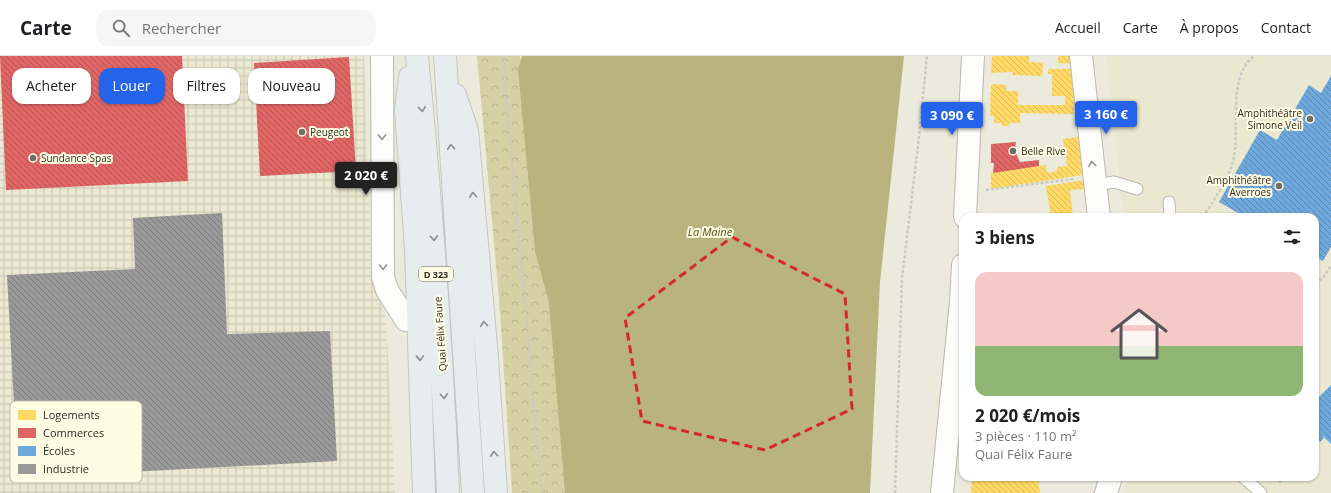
<!DOCTYPE html>
<html lang="fr">
<head>
<meta charset="utf-8">
<style>
  :root { --surface:#fff; --page:#f6f6f6; --text:#202124; --muted:#757577; --line:#e0e0e0; --accent:#2563eb }
  body { margin:0; font-family:"Open Sans",sans-serif; background:var(--page); color:var(--text); height:100vh; display:flex; flex-direction:column; font-size:15px; white-space:nowrap }
  * { box-sizing:border-box; margin:0 }
  p { font-size:13px; color:var(--muted) }
  .icon { flex:none; width:22px; height:22px; fill:none; stroke:currentColor; stroke-width:2; stroke-linecap:round; stroke-linejoin:round }
  .map { position:relative; flex:1; overflow:hidden }
  .details { position:absolute; left:959px; top:157px; width:360px; height:268px; display:flex; flex-direction:column; background:var(--surface); border-radius:12px; box-shadow:0 1px 3px #0004 }
  .details>* { flex:none }
  .hud { position:absolute; left:12px; top:12px; width:380px; height:36px; display:flex; gap:8px }
  .price { position:absolute; translate:-50% -34px; padding:0 9px; border-radius:4px; background:var(--accent); color:#fff; font-size:13px; line-height:26px; filter:drop-shadow(0 1px 2px #0008) }
  .price::after { content:''; position:absolute; left:50%; top:24px; width:12px; height:9px; margin-left:-6px; background:inherit; clip-path:polygon(0 0,100% 0,50% 100%) }
  .price.active { background:#222; color:#fff }
  ul { padding:0; list-style:none }
  li { display:grid; align-content:center; gap:8px; height:212px; padding:0 16px }
  li+li { border-top:1px solid var(--line) }
  li span { display:grid; place-items:center; height:124px; border-radius:12px; color:#555 }
  li>.icon { margin-inline-start:auto }
  span .icon { width:72px; height:72px; fill:#fffc; stroke-width:1 }
  li b { font-size:17px }
  h2 { display:flex; justify-content:space-between; align-items:center; height:48px; padding:0 16px; font-size:17px }
  .chip { padding:0 14px; border-radius:12px; background:var(--surface); box-shadow:0 1px 3px #0004; font-size:14px; line-height:36px }
  .chip.active { background:var(--accent); color:#fff }
  header { display:flex; align-items:center; gap:24px; box-sizing:border-box; height:56px; padding:0 20px; background:var(--surface); border-bottom:1px solid var(--line) }
  header strong { font-size:19px }
  nav { display:flex; gap:22px; margin-inline-start:auto; font-size:14px }
  .search { width:280px; height:36px; background:var(--page); display:flex; align-items:center; gap:10px; box-sizing:border-box; padding:0 14px; border-radius:12px; color:var(--muted); font-size:15px }
  .map>svg:first-child { display:block }
  .built { fill:#eae8d0 }
  .industrial { fill:url(#industrial-grid) }
  .forest { fill:url(#forest-crowns) }
  .water { fill:#b9b37e }
  .homes { fill:url(#homes-back-hatch) }
  .shops { fill:url(#shops-back-hatch) }
  .schools { fill:url(#schools-back-hatch) }
  .industry { fill:url(#industry-back-hatch) }
  .lines { fill:none; stroke-linecap:round; stroke-linejoin:round }
  .service-casing { stroke:#bab9af; stroke-width:13 }
  .minor-casing { stroke:#bab9af; stroke-width:24 }
  .trunk-casing { stroke:#c6c6bf; stroke-width:24 }
  .path { stroke:#cacac5; stroke-width:2.5; stroke-dasharray:3 2; stroke-linecap:butt }
  .service { stroke:#fcfcfa; stroke-width:11 }
  .minor { stroke:#fcfcfa; stroke-width:22 }
  .trunk { stroke:#e7edee; stroke-width:22 }
  .oneway { stroke:#8a8d89 }
  .oneway2 { stroke:#95948f }
  .marked { fill:none; stroke:#d62828; stroke-width:3; stroke-dasharray:8 5; stroke-linejoin:round }
  .poi-dot { fill:#706f65; stroke:#fffce4; stroke-width:1.5 }
  .labels { text-anchor:middle; dominant-baseline:central; stroke-width:4; stroke-linejoin:round; paint-order:stroke }
  .shield { fill:#fffce4; stroke:#6d6b5e; stroke-width:1 }
  .shield-label { font-size:9px; font-weight:bold; fill:#2e2d24 }
  .poi-label { font-size:10px; fill:#2e2d24; stroke:#fffce4; text-anchor:start }
  .street-label { font-size:10px; fill:#2e2d24; stroke:#fffce4 }
  .water-label { font-size:11px; font-style:italic; fill:#564f1a; stroke:#fffce4 }
  .key { fill:#fffce4; stroke:#c0beaa; stroke-width:1 }
  .key-label { font-size:11px; fill:#2e2d24 }
</style>
</head>
<body>
<header>
<strong>Carte</strong>
<div class="search"><svg class="icon" aria-label="search" viewBox="0 0 24 24"><circle cx="10" cy="10" r="6"/><path d="M15 15l6 6"/></svg>Rechercher</div>
<nav><a>Accueil</a><a>Carte</a><a>À propos</a><a>Contact</a></nav>
</header>
<div class="map">
<svg width="1331" height="437" viewBox="0 0 1331 437">
  <defs>
    <pattern id="industrial-grid" width="8" height="8" patternUnits="userSpaceOnUse"><rect width="8" height="8" fill="#eae8d0"/><path d="M0 4h8M4 0v8" fill="none" stroke="#c9c7b2"/></pattern>
    <pattern id="forest-crowns" width="20" height="18" patternUnits="userSpaceOnUse"><rect width="20" height="18" fill="#d6d1a4"/><path d="M2 6a3 3 0 1 1 6 0M12 15a3 3 0 1 1 6 0" fill="none" stroke="#b8b48d"/></pattern>
    <pattern id="homes-back-hatch" width="6" height="6" patternUnits="userSpaceOnUse"><rect width="6" height="6" fill="#ffd966"/><path d="M-1 5l2 2M0 0l6 6M5-1l2 2" fill="none" stroke="#dbbb58"/></pattern>
    <pattern id="shops-back-hatch" width="6" height="6" patternUnits="userSpaceOnUse"><rect width="6" height="6" fill="#e06666"/><path d="M-1 5l2 2M0 0l6 6M5-1l2 2" fill="none" stroke="#b65454"/></pattern>
    <pattern id="schools-back-hatch" width="6" height="6" patternUnits="userSpaceOnUse"><rect width="6" height="6" fill="#6fa8dc"/><path d="M-1 5l2 2M0 0l6 6M5-1l2 2" fill="none" stroke="#5c89b2"/></pattern>
    <pattern id="industry-back-hatch" width="6" height="6" patternUnits="userSpaceOnUse"><rect width="6" height="6" fill="#999"/><path d="M-1 5l2 2M0 0l6 6M5-1l2 2" fill="none" stroke="#7d7d7d"/></pattern>
  </defs>
  <rect width="100%" height="100%" fill="#ebeadd"/>
  <!-- built -->
  <path class="built" d="M1106,0H1331V437H1123L1128,421H1315V161H1124Z"/>
  <!-- industrial -->
  <path class="industrial" d="M0,0H364L371,220L386,263L395,437H0Z"/>
  <!-- forest -->
  <path class="forest" d="M477,0H520L540,166L565,336L566,437H512L499,242Z"/>
  <!-- water -->
  <path class="water" d="M522,0H904L880,226L870,437H565L549,247L535,195L518,13Z"/>
  <!-- homes -->
  <path class="homes" d="M992,0H1029V6L1043,7L1042,20L1012,19L1013,16L991,17Z
    M1058,0H1074L1075,8L1058,7Z
    M1048,13H1076L1079,48L1073,49L1074,58L1020,57V67H1009V70H1002V67H994V60H990L991,28L1006,29V35H1018V49H1065V40H1052V18H1048Z
    M1078,81L1083,119L991,133V117L1046,109L1047,117L1057,115V111L1067,110L1063,83Z
    M1084,124L1086,133L1070,134L1073,161H1051L1046,130Z
    M969,421H1005V424H1012L1038,421L1040,437H971L972,424Z"/>
  <!-- shops -->
  <path class="shops" d="M0,0H182L188,125L6,134Z
    M349,1L356,115L260,120L254,7Z
    M1016,86L1015,95L1020,106L1039,104V110L993,117L994,107H991V88Z"/>
  <!-- schools -->
  <path class="schools" d="M1331,20V191L1323,205L1315,201V161H1245L1219,146L1260,74L1277,84L1309,29L1321,37Z
    M1331,329V388L1321,378L1324,382L1320,386L1318,383L1315,386V345Z
    M1272,421H1288L1280,426Z"/>
  <!-- industry -->
  <path class="industry" d="M222,157L227,278L330,275L337,405L18,422L7,219L135,213L133,162Z"/>
  <g class="lines">
    <!-- service casing -->
    <g class="service-casing">
      <path id="service" d="M1095,129L1114,126L1137,133
        M1169,146L1170,161
        M1243,421L1261,437"/>
    </g>
    <!-- minor casing -->
    <g class="minor-casing">
      <path id="minor" d="M382,0L383,221L387,234L406,264
        M1081,0L1099,161
        M965,161L973,0
        M942,437L961,246L963,209
        M1106,437L1111,421"/>
    </g>
    <!-- trunk casing -->
    <g class="trunk-casing">
      <path id="trunk" d="M417,0C431,146 442,291 448,437
        M445,0L473,437
        M410,21L406,54L416,193L424,437
        M455,39L467,74L487,302L496,437"/>
    </g>
    <!-- path -->
    <path class="path" d="M504,0L506,41L542,437
      M986,134L1074,123
      M1203,161C1214,143 1228,125 1233,105C1241,74 1226,21 1254,0
      M1315,227L1323,222L1331,210
      M895,437L902,222L918,90L927,0"/>
    <!-- service -->
    <use href="#service" class="service"/>
    <!-- minor -->
    <use href="#minor" class="minor"/>
    <!-- trunk -->
    <use href="#trunk" class="trunk"/>
  </g>
  <!-- one-way arrows -->
  <defs><path id="oneway-chevron" d="M-2-3.5L2.5 0L-2 3.5" fill="none" stroke-width="1.6" stroke-linecap="round" stroke-linejoin="round"/></defs>
  <g class="oneway">
    <use href="#oneway-chevron" transform="translate(422 53) rotate(85)"/>
    <use href="#oneway-chevron" transform="translate(451 91) rotate(-94)"/>
    <use href="#oneway-chevron" transform="translate(473 139) rotate(-95)"/>
    <use href="#oneway-chevron" transform="translate(434 182) rotate(86)"/>
    <use href="#oneway-chevron" transform="translate(484 268) rotate(-95)"/>
    <use href="#oneway-chevron" transform="translate(420 302) rotate(88)"/>
    <use href="#oneway-chevron" transform="translate(444 340) rotate(87)"/>
    <use href="#oneway-chevron" transform="translate(494 398) rotate(-94)"/>
  </g>
  <g class="oneway2">
    <use href="#oneway-chevron" transform="translate(382 81) rotate(90)"/>
    <use href="#oneway-chevron" transform="translate(1092 108) rotate(-97)"/>
    <use href="#oneway-chevron" transform="translate(383 211) rotate(89)"/>
  </g>
  <!-- marked area -->
  <path class="marked" d="M732,181L845,238L852,353L765,394L642,365L625,262Z"/>
  <!-- markers -->
  <g class="poi-dot">
    <circle cx="1310" cy="63" r="4"/>
    <circle cx="302" cy="76" r="4"/>
    <circle cx="1013" cy="95" r="4"/>
    <circle cx="33" cy="102" r="4"/>
    <circle cx="1279" cy="130" r="4"/>
  </g>
  <g class="labels">
    <!-- shield labels -->
    <rect class="shield" x="419" y="211" width="34" height="14" rx="3"/>
    <g class="shield-label">
      <text x="436" y="218">D 323</text>
    </g>
    <!-- poi labels -->
    <g class="poi-label">
      <text x="1302" y="57" text-anchor="end">Amphithéâtre<tspan x="1302" dy="12">Simone Veil</tspan></text>
      <text x="310" y="76">Peugeot</text>
      <text x="1021" y="95">Belle Rive</text>
      <text x="41" y="102">Sundance Spas</text>
      <text x="1271" y="124" text-anchor="end">Amphithéâtre<tspan x="1271" dy="12">Averroes</tspan></text>
    </g>
    <!-- street labels -->
    <g class="street-label">
      <text transform="translate(440 278) rotate(-94)">Quai Félix Faure</text>
    </g>
    <!-- water labels -->
    <g class="water-label">
      <text x="710" y="175">La Maine</text>
    </g>
  </g>
  <!-- legend -->
  <rect x="10" y="345" width="132" height="82" rx="6" class="key"/>
  <rect x="18" y="354" width="18" height="10" fill="#ffd966"/>
  <rect x="18" y="372" width="18" height="10" fill="#e06666"/>
  <rect x="18" y="390" width="18" height="10" fill="#6fa8dc"/>
  <rect x="18" y="408" width="18" height="10" fill="#999"/>
  <g class="key-label">
    <text x="43" y="363">Logements</text>
    <text x="43" y="381">Commerces</text>
    <text x="43" y="399">Écoles</text>
    <text x="43" y="417">Industrie</text>
  </g>
</svg>
<b class="price" style="left:1106px;top:79px">3 160 €</b>
<b class="price" style="left:952px;top:80px">3 090 €</b>
<b class="price active" style="left:366px;top:140px">2 020 €</b>
<div class="hud">
<a class="chip">Acheter</a>
<a class="chip active">Louer</a>
<a class="chip">Filtres</a>
<a class="chip">Nouveau</a>
</div>
<section class="details">
<h2>3 biens<svg class="icon" aria-label="filters" viewBox="0 0 24 24"><path d="M4 7h16M4 17h16"/><circle cx="9" cy="7" r="2"/><circle cx="15" cy="17" r="2"/></svg></h2>
<ul>
<li><span style="background:linear-gradient(#f6c9c9 60%,#8fb573 0)"><svg class="icon" aria-label="home" viewBox="0 0 24 24"><path d="M3 11l9-7 9 7M6 9v11h12V9"/></svg></span><div><b>2 020 €/mois</b><p>3 pièces · 110 m²</p><p>Quai Félix Faure</p></div></li>
</ul>
</section>
</div>
</body>
</html>
